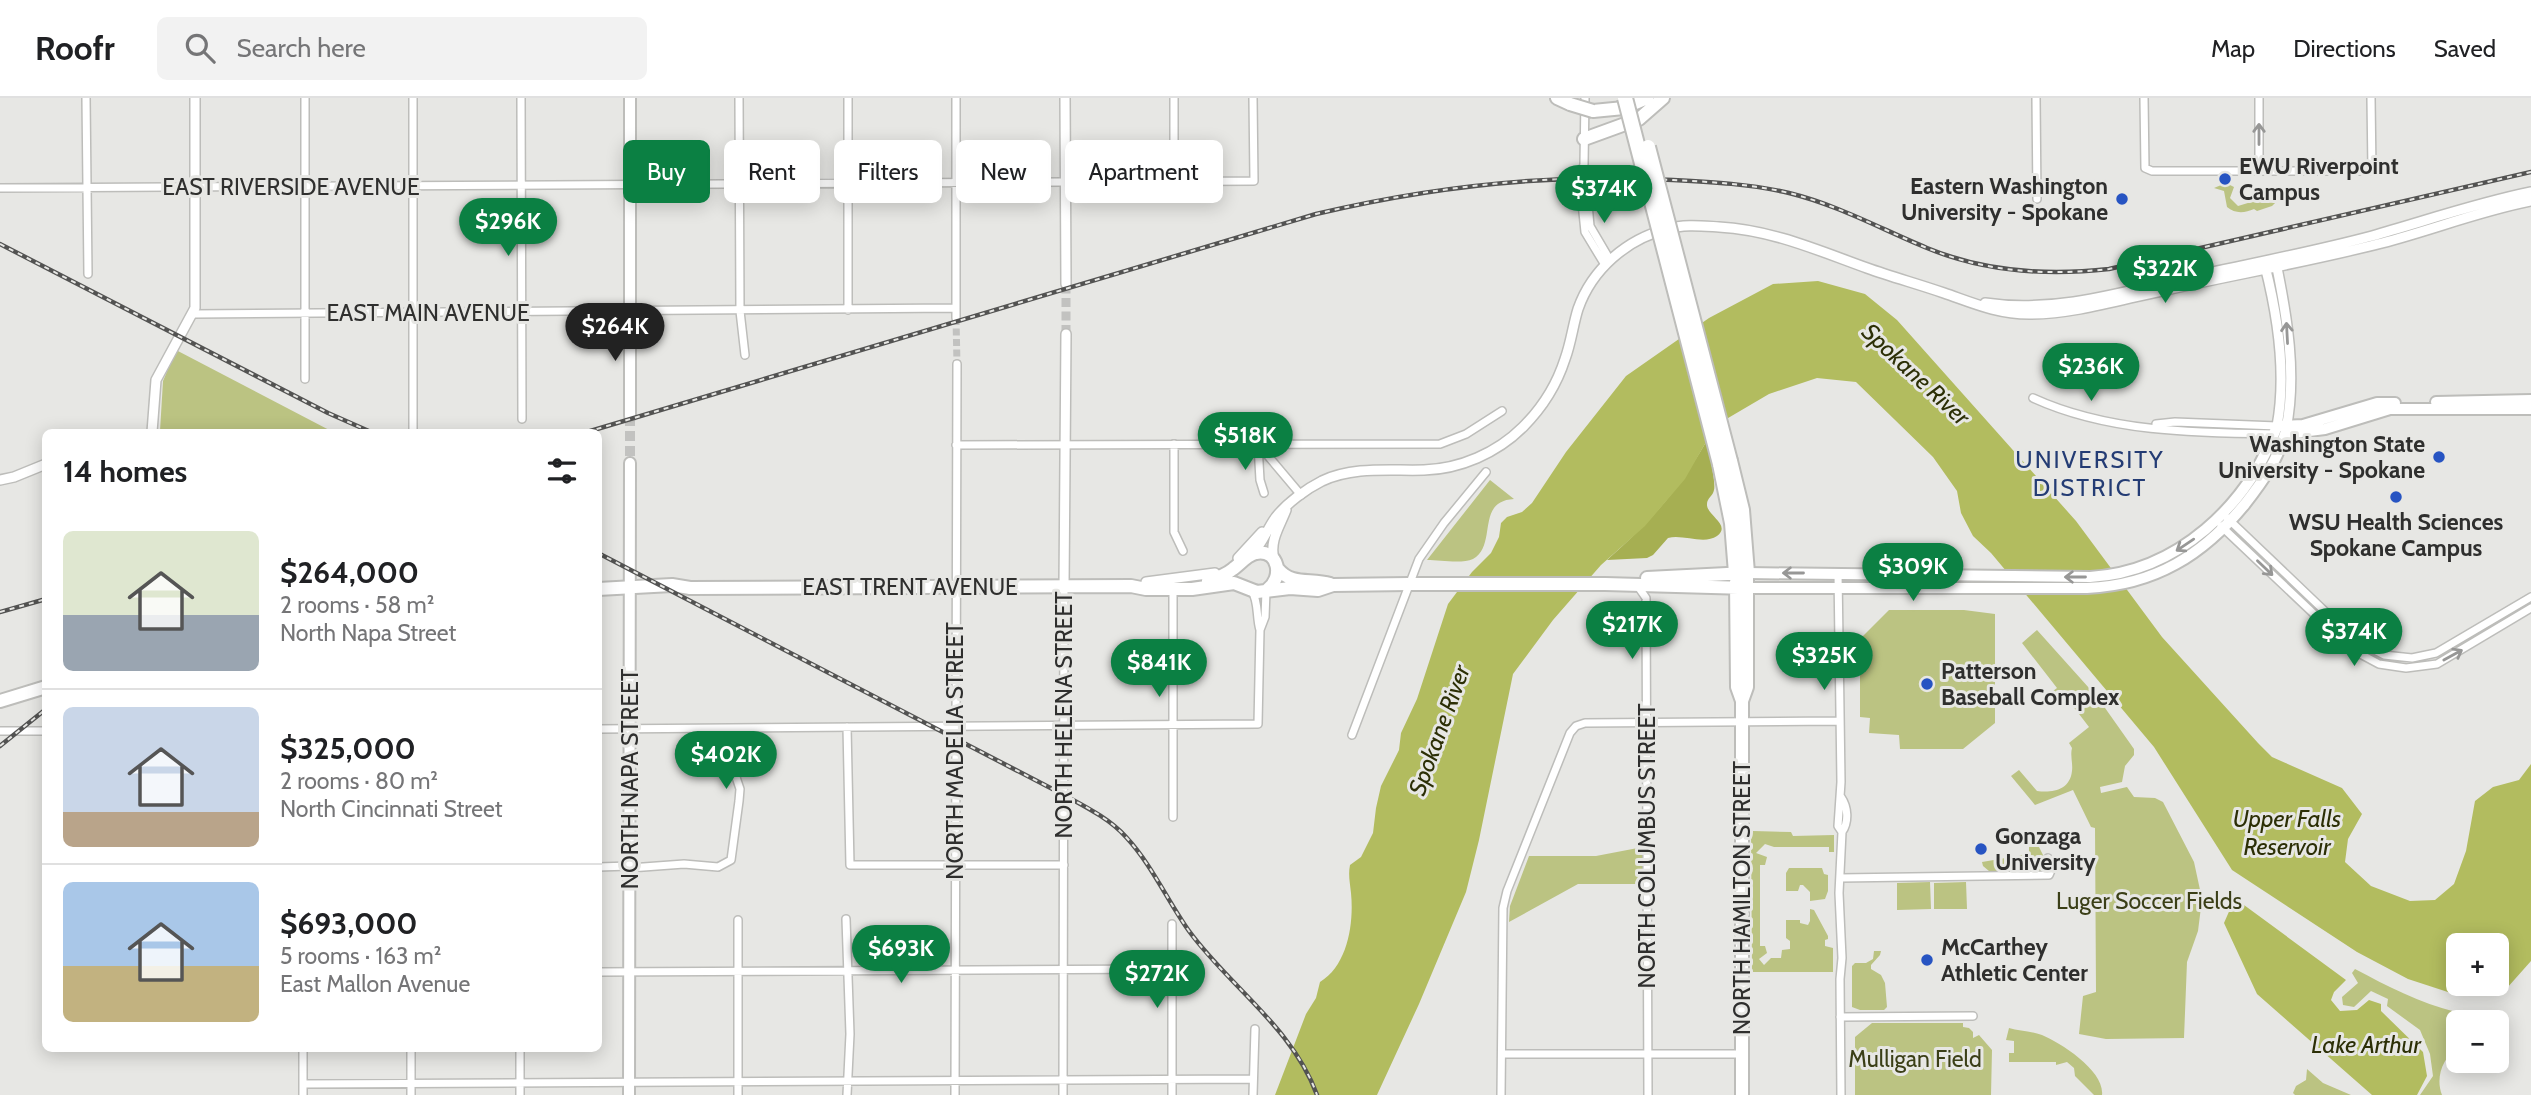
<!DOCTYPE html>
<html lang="en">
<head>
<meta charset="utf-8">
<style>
  :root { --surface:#fff; --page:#f2f2f2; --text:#202124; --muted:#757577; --line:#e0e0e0; --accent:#0b8043 }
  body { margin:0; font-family:Cabin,sans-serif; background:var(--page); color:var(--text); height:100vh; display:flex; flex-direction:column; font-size:26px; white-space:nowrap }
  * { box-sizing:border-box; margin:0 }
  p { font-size:23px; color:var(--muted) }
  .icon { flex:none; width:38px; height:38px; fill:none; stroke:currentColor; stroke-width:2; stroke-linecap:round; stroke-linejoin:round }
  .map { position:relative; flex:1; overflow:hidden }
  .drawer { position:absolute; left:42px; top:331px; width:560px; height:623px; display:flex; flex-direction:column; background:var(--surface); border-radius:10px; box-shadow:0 4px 18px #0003 }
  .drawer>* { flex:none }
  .hud { position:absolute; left:623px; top:42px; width:665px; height:63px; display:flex; gap:14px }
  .tools { position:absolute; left:2446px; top:835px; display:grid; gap:14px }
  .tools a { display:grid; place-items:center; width:63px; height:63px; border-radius:10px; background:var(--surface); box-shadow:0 4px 18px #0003; font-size:35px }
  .price { position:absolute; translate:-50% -60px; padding:0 16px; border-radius:24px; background:var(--accent); color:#fff; font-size:23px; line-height:46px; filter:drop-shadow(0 2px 4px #0008) }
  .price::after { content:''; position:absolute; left:50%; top:42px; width:21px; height:16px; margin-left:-10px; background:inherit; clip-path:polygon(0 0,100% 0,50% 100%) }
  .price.active { background:#222; color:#fff }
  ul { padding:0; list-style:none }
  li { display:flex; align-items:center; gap:21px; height:175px; padding:0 21px }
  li+li { border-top:2px solid var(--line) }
  li span { display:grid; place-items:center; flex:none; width:196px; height:140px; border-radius:10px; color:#555 }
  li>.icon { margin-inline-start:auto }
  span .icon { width:84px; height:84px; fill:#fffc; stroke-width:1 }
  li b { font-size:30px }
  h2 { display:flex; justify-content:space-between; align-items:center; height:84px; padding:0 21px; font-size:30px }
  .chip { padding:0 24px; border-radius:10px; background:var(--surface); box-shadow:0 4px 18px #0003; font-size:24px; line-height:63px }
  .chip.active { background:var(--accent); color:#fff }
  header { display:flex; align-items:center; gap:42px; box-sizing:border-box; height:98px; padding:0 35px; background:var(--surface); border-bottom:2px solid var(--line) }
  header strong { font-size:33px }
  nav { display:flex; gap:38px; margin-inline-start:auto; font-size:24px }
  .search { width:490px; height:63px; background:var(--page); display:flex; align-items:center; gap:18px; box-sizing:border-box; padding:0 24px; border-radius:10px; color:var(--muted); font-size:26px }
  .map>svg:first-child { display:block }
  .green { fill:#bbc382 }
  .forest { fill:#a6af52 }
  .water { fill:#b2bc5f; fill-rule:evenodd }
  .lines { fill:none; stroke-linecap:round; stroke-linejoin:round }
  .minor-tunnel { stroke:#c2c2c0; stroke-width:7; stroke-dasharray:7 3.5; stroke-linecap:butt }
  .tertiary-tunnel { stroke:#c2c2c0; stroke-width:9; stroke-dasharray:9 4.5; stroke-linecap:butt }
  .secondary-tunnel { stroke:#c2c2c0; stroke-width:10; stroke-dasharray:10 5; stroke-linecap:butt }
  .minor-casing { stroke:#bdbdba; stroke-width:10 }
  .tertiary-casing { stroke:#bdbdba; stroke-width:12 }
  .secondary-casing { stroke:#bdbdba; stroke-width:14 }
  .primary-casing { stroke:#bdbdba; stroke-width:16 }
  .motorway-casing { stroke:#bdbdba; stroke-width:18 }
  .minor { stroke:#fff; stroke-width:7 }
  .tertiary { stroke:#fff; stroke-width:9 }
  .secondary { stroke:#fff; stroke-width:10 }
  .primary { stroke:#fff; stroke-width:12 }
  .motorway { stroke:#fff; stroke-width:14 }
  .rail-casing { stroke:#535352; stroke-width:4.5 }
  .rail { stroke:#e7e7e4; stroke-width:2; stroke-dasharray:5; stroke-linecap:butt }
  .primary-bridge-casing { stroke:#bdbdba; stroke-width:16; stroke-linecap:butt }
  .motorway-bridge-casing { stroke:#bdbdba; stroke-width:18; stroke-linecap:butt }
  .primary-bridge { stroke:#fff; stroke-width:12 }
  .motorway-bridge { stroke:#fff; stroke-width:14 }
  .oneway { stroke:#979796 }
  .poi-dot { fill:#2754c2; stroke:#e7e7e4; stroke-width:2.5 }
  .labels { text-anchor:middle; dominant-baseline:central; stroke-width:6; stroke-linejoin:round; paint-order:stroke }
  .poi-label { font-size:23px; font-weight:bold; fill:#2f2f2e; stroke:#e7e7e4; text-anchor:start }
  .street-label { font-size:23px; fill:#2f2f2e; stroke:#e7e7e4 }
  .park-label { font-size:23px; fill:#3b3f17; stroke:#e7e7e4 }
  .water-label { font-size:24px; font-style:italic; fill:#2c2f06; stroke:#e7e7e4 }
  .neighbourhood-label { font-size:24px; letter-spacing:2px; fill:#243c74; stroke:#e7e7e4 }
</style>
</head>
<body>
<header>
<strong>Roofr</strong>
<div class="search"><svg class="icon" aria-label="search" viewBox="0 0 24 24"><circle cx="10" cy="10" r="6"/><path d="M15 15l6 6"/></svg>Search here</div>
<nav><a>Map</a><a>Directions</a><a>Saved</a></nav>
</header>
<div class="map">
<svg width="2531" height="997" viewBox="0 0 2531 997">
  <rect width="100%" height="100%" fill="#e7e7e4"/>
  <!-- green -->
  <path class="green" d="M2226,85L2234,89L2230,100L2238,108L2261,101L2278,102L2272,108L2257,113L2254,111C2245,115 2235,116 2227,109L2224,93L2214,90Z
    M176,252L333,334L160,333L163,283Z
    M1490,382L1514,401C1475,403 1498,447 1473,461C1462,466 1440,462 1427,462Z
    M1889,512H1964L1995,516V625L1963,651H1900L1899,637L1869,635L1870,620L1860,619V541Z
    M2037,532L2098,600L2134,651V657L2125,668L2122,684L2100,689L2101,695L2127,689L2134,699L2155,700L2163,704L2194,764L2202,801L2198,833L2187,864L2184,940L2106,941L2079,936L2083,898L2096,894L2095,730L2091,729L2073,692L2035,707L2011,678L2019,672L2037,693C2053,695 2070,692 2072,673C2073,665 2070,658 2072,650L2069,645L2089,629L2066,599L2051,610L2046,605L2052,600L2049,596L2057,590L2022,545Z
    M1753,733L1791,734L1793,738L1834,737V754H1829V749H1774L1765,746L1756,755L1767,759L1765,767H1760V848H1765L1767,855L1759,861L1764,867L1771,860H1781L1782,852L1790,851V843L1786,840V822H1800V825L1808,827L1810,823V811L1814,812L1828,838V841L1825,842V848L1833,850V874H1752L1751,736Z
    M2038,747L2047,765L2043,773H1989L1983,768L1982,764L2029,756V749Z
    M1643,749L1644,786H1578L1509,824L1510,808L1529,758H1596Z
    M1789,770H1822L1824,776L1828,777V793L1825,801L1810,803V794L1803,787H1800L1798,793H1786V775Z
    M1930,784L1931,811L1897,812V785Z
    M1966,784L1967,811H1934V785Z
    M1874,853H1881L1880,857L1871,867V871L1881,877L1885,885L1887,909L1884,912H1860L1852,909V868L1855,865H1866L1873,861Z
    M2355,871C2387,888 2420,905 2456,914C2468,917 2487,912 2494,915C2507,920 2505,933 2497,941V924H2459V948C2443,959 2435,979 2442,997H2420L2433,978L2430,956L2420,932L2387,908L2388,901L2371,893L2354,909L2343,907L2342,899L2358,885L2352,875Z
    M1872,925H1963V929L1969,930L1973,934V940L1979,937L1992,952L1991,997H1855V939Z
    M2009,930C2019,933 2031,933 2042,937C2061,945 2105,973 2102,997H2094L2075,978L2074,970L2067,964L2056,967V964H2009V955H2014V943L2006,942Z
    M2307,971L2323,985L2351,997H2295L2293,995L2296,988L2306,982Z"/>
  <!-- forest -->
  <path class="forest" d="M1706,344C1709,353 1716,384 1714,392C1713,398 1707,400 1707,406C1706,417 1732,427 1717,438C1704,447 1683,436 1668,440L1653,457L1647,460L1607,462C1650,424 1678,393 1706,344Z"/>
  <!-- water -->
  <path class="water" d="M1818,183L1865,196L1897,222L2076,423L2162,539L2258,645L2272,659L2342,690L2362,716L2348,741L2345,764L2371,788L2410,803L2435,802L2454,786L2466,753L2475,703L2493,689L2519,682L2531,666V863L2507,890L2494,898L2457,897L2408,881L2357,854L2232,772L2154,649L1991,455L1973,438L1961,415L1957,393L1933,359L1856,284L1817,280L1769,296L1723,323L1706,344L1685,381L1645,428L1601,467L1553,522L1513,576L1479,742L1466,794L1419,906L1377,997H1275L1306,916L1316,900L1320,884C1348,867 1354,825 1351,795C1350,785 1348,777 1350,767L1361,759L1373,735L1376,710L1381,688L1399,652L1401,635L1417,601L1448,506L1472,474L1491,455L1499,439L1501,425L1507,419L1522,414L1532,405L1566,354L1626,278L1709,220L1773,186ZM2459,847H2497V886H2459Z
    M2244,807L2346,882L2334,894L2331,902L2340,913L2357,912L2369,902L2381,906V913L2423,954L2427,978L2417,997H2372L2257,896L2224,825L2231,809Z"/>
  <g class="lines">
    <!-- minor-tunnel -->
    <path class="minor-tunnel" d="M1587,78V95
      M1581,95V78
      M956,220L957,266"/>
    <!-- tertiary-tunnel -->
    <path class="tertiary-tunnel" d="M1066,236V186"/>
    <!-- secondary-tunnel -->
    <path class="secondary-tunnel" d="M630,318V365"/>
    <!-- minor casing -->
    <g class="minor-casing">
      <path id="minor" d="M86,0L88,176
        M521,0L522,321
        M739,0L740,213L745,257
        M848,0V212
        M1174,0V83
        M2036,0L2037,101
        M2144,0L2145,70L2152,73H2372L2371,0
        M2259,0V72
        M1581,78L1584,66L1585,0
        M0,90L1254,83L1253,0
        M1581,95L1585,134L1605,167
        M1587,95L1590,128L1610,162
        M194,216L956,210
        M956,220V0
        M305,281V0
        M2033,300C2107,334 2194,335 2274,336
        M2156,326L2175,324L2277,328
        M413,334V0
        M1174,346V434L1183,453
        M1258,346L1301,397
        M956,347L1440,346L1466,336L1502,313
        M1258,347L1260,382L1264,395
        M2222,415L2355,542L2384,557L2412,560L2436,555L2531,499
        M2221,428L2351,551L2379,566L2406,570L2437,566L2531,510
        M1838,475L1841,684L1838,728L1842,734L1839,795L1842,860L1840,881L1841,997
        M1637,487L1646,500L1648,997
        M1252,493C1259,505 1256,519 1260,532
        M847,629L850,767H1064
        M598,631L1258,626L1260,532L1265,519L1266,493
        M0,633H46
        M1352,637L1419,461L1444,425L1486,374
        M1841,699C1848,709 1849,724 1842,734
        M1173,719V488
        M598,769L630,768
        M630,770L684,766L718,769L731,762L739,703L740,691L734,673L740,654V630
        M1840,780L2049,777L2052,770L2048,760
        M846,821L850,936L847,997
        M1172,826V997
        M598,874L1172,871
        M1840,919L1973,918
        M411,950V997
        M520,950V997
        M1502,956H1742
        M303,986L1253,981
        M303,997V950
        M738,997V822
        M955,997L957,266
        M1063,997L1064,489
        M1253,997L1255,931
        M1501,997L1503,810L1507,793L1570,635L1576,628L1585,625L1839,623"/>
    </g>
    <!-- tertiary casing -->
    <g class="tertiary-casing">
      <path id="tertiary" d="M1065,0L1066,186
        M2276,165C2287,218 2297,277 2286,331
        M2265,168C2278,219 2287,275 2277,328
        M1985,205C2051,215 2117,196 2180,181C2244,167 2308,155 2372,138C2425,123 2477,105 2531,94
        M152,334L156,282L195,210V0
        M0,382L14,379L46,366
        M1252,456C1263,445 1267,431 1276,419C1287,405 1306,391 1322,383C1354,368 1390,373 1424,372C1460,371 1497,355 1523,329C1542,310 1557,286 1565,261C1571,245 1573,227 1578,211C1592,171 1627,141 1667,131C1684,126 1702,128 1719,129C1772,132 1817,152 1867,170C1892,179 1918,186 1944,195C1973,205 1997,216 2029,216C2075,216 2122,201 2166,192C2238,176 2311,163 2382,145C2432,132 2480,113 2531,103
        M1238,460L1262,434
        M1274,461C1269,443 1280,428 1286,412
        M1146,484L1215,475
        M1064,489L1066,236"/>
    </g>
    <!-- secondary casing -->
    <g class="secondary-casing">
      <path id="secondary" d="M2436,304L2531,302
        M630,318V0
        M1747,475L2090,479C2177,474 2248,408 2277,328L2303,327L2377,305H2395
        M1747,490H2087C2155,487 2203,457 2245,406C2263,383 2277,363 2285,336L2325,331L2390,311H2531
        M629,997L630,365"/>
    </g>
    <!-- primary casing -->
    <g class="primary-casing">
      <path id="primary" d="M1557,0L1570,6
        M1593,13L1624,10L1647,0
        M1584,41L1639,21L1663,0
        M1278,471C1292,488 1311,480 1330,486
        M1647,480L1747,475V589L1742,603
        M1208,483C1217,480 1226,477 1233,471C1240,466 1247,457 1256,455C1279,451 1284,480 1267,492
        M1736,484L1737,589L1742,603V997
        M598,491L672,487L690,490L1131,488L1146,491H1192L1234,485L1257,494L1290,490L1318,492L1333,487L1409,486H1605L1747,490
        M0,603L46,589"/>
    </g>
    <!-- motorway casing -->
    <g class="motorway-casing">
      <path id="motorway" d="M1730,363L1742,412L1747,475
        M1720,366L1732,425L1736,475"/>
    </g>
    <!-- minor -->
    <use href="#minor" class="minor"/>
    <!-- tertiary -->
    <use href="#tertiary" class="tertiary"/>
    <!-- secondary -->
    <use href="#secondary" class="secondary"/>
    <!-- primary -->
    <use href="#primary" class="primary"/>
    <!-- motorway -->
    <use href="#motorway" class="motorway"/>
    <!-- rail casing -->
    <g class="rail-casing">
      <path id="rail" d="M0,146L328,315L371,334
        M587,334L1316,116C1434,88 1552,75 1673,82C1712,84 1751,86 1789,95C1838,107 1881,131 1927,150C1985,174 2046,178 2109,171L2531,74
        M598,455L1064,697C1086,709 1110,721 1126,739C1152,767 1167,802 1189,833C1230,889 1293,930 1317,997
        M0,514L46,501
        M0,648L46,611"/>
    </g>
    <!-- rail -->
    <use href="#rail" class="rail"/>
    <!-- primary-bridge casing -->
    <g class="primary-bridge-casing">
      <path id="primary-bridge" d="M1570,6L1593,13"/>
    </g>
    <!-- motorway-bridge casing -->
    <g class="motorway-bridge-casing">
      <path id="motorway-bridge" d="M1625,0L1720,366
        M1648,49L1730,363"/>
    </g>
    <!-- primary-bridge -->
    <use href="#primary-bridge" class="primary-bridge"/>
    <!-- motorway-bridge -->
    <use href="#motorway-bridge" class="motorway-bridge"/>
  </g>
  <!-- one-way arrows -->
  <defs><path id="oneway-shaft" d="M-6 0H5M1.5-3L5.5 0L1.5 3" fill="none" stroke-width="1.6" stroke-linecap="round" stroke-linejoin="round" transform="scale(1.75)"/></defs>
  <g class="oneway">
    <use href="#oneway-shaft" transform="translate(2259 36) rotate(-90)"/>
    <use href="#oneway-shaft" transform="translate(2287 235) rotate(-93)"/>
    <use href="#oneway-shaft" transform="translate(2185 447) rotate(146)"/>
    <use href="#oneway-shaft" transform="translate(2265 470) rotate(44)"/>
    <use href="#oneway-shaft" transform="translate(1793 475) rotate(180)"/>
    <use href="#oneway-shaft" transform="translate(2075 479) rotate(-180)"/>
    <use href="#oneway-shaft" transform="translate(2453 557) rotate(-29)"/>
  </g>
  <!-- markers -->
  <g class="poi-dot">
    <circle cx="2225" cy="81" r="7"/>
    <circle cx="2122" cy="101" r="7"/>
    <circle cx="2439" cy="359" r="7"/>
    <circle cx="2396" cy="399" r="7"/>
    <circle cx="1927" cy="586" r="7"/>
    <circle cx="1981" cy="751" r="7"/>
    <circle cx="1927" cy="862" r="7"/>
  </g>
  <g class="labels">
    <!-- poi labels -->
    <g class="poi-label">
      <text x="2239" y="68">EWU Riverpoint<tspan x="2239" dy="26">Campus</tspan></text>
      <text x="2108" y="88" text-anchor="end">Eastern Washington<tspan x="2108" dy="26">University - Spokane</tspan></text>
      <text x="2425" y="346" text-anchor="end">Washington State<tspan x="2425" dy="26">University - Spokane</tspan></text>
      <text x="2396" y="424" text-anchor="middle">WSU Health Sciences<tspan x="2396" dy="26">Spokane Campus</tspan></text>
      <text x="1941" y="573">Patterson<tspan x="1941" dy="26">Baseball Complex</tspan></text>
      <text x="1995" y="738">Gonzaga<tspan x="1995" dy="26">University</tspan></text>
      <text x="1941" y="849">McCarthey<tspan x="1941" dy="26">Athletic Center</tspan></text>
    </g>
    <!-- street labels -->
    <g class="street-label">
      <text x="291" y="89">EAST RIVERSIDE AVENUE</text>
      <text x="428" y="215">EAST MAIN AVENUE</text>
      <text x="910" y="489">EAST TRENT AVENUE</text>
      <text transform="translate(1064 617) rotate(-90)">NORTH HELENA STREET</text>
      <text transform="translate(955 653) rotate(-90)">NORTH MADELIA STREET</text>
      <text transform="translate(630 681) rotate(-90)">NORTH NAPA STREET</text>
      <text transform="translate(1647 748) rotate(-90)">NORTH COLUMBUS STREET</text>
      <text transform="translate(1742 800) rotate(-90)">NORTH HAMILTON STREET</text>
    </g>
    <!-- park labels -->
    <g class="park-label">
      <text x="2149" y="803">Luger Soccer Fields</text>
      <text x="1915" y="961">Mulligan Field</text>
    </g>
    <!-- water labels -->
    <g class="water-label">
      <text transform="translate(1916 276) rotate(43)">Spokane River</text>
      <text transform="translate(1439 632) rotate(-70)">Spokane River</text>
      <text x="2287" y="720">Upper Falls<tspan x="2287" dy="28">Reservoir</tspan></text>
      <text x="2366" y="946">Lake Arthur</text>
    </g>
    <!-- neighbourhood labels -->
    <g class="neighbourhood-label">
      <text x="2090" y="361">UNIVERSITY<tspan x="2090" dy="28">DISTRICT</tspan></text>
    </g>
  </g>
</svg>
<div class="tools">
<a>+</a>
<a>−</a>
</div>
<b class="price" style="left:1604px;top:127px">$374K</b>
<b class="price" style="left:508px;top:160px">$296K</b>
<b class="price" style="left:2165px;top:207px">$322K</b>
<b class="price active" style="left:615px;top:265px">$264K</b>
<b class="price" style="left:2091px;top:305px">$236K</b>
<b class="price" style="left:1245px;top:374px">$518K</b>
<b class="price" style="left:1913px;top:505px">$309K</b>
<b class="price" style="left:1632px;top:563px">$217K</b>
<b class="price" style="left:2354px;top:570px">$374K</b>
<b class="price" style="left:1824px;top:594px">$325K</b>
<b class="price" style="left:1159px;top:601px">$841K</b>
<b class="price" style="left:726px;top:693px">$402K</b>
<b class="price" style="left:901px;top:887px">$693K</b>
<b class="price" style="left:1157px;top:912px">$272K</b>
<div class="hud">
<a class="chip active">Buy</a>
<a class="chip">Rent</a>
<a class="chip">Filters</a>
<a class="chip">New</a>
<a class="chip">Apartment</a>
</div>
<section class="drawer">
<h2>14 homes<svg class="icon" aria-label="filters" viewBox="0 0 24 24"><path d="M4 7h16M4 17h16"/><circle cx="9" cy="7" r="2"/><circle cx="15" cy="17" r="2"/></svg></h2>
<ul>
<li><span style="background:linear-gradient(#dfe7d0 60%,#9aa5b1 0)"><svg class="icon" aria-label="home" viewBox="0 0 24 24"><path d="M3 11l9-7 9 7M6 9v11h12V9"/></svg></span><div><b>$264,000</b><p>2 rooms · 58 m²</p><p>North Napa Street</p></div></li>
<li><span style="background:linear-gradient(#c9d6e8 75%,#b9a48a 0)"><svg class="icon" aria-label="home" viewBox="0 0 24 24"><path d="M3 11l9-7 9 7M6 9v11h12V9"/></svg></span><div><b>$325,000</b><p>2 rooms · 80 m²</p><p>North Cincinnati Street</p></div></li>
<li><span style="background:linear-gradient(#a9c7e8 60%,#c2b280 0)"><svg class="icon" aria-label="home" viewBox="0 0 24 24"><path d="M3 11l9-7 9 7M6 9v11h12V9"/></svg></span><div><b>$693,000</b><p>5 rooms · 163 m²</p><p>East Mallon Avenue</p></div></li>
</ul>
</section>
</div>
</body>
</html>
